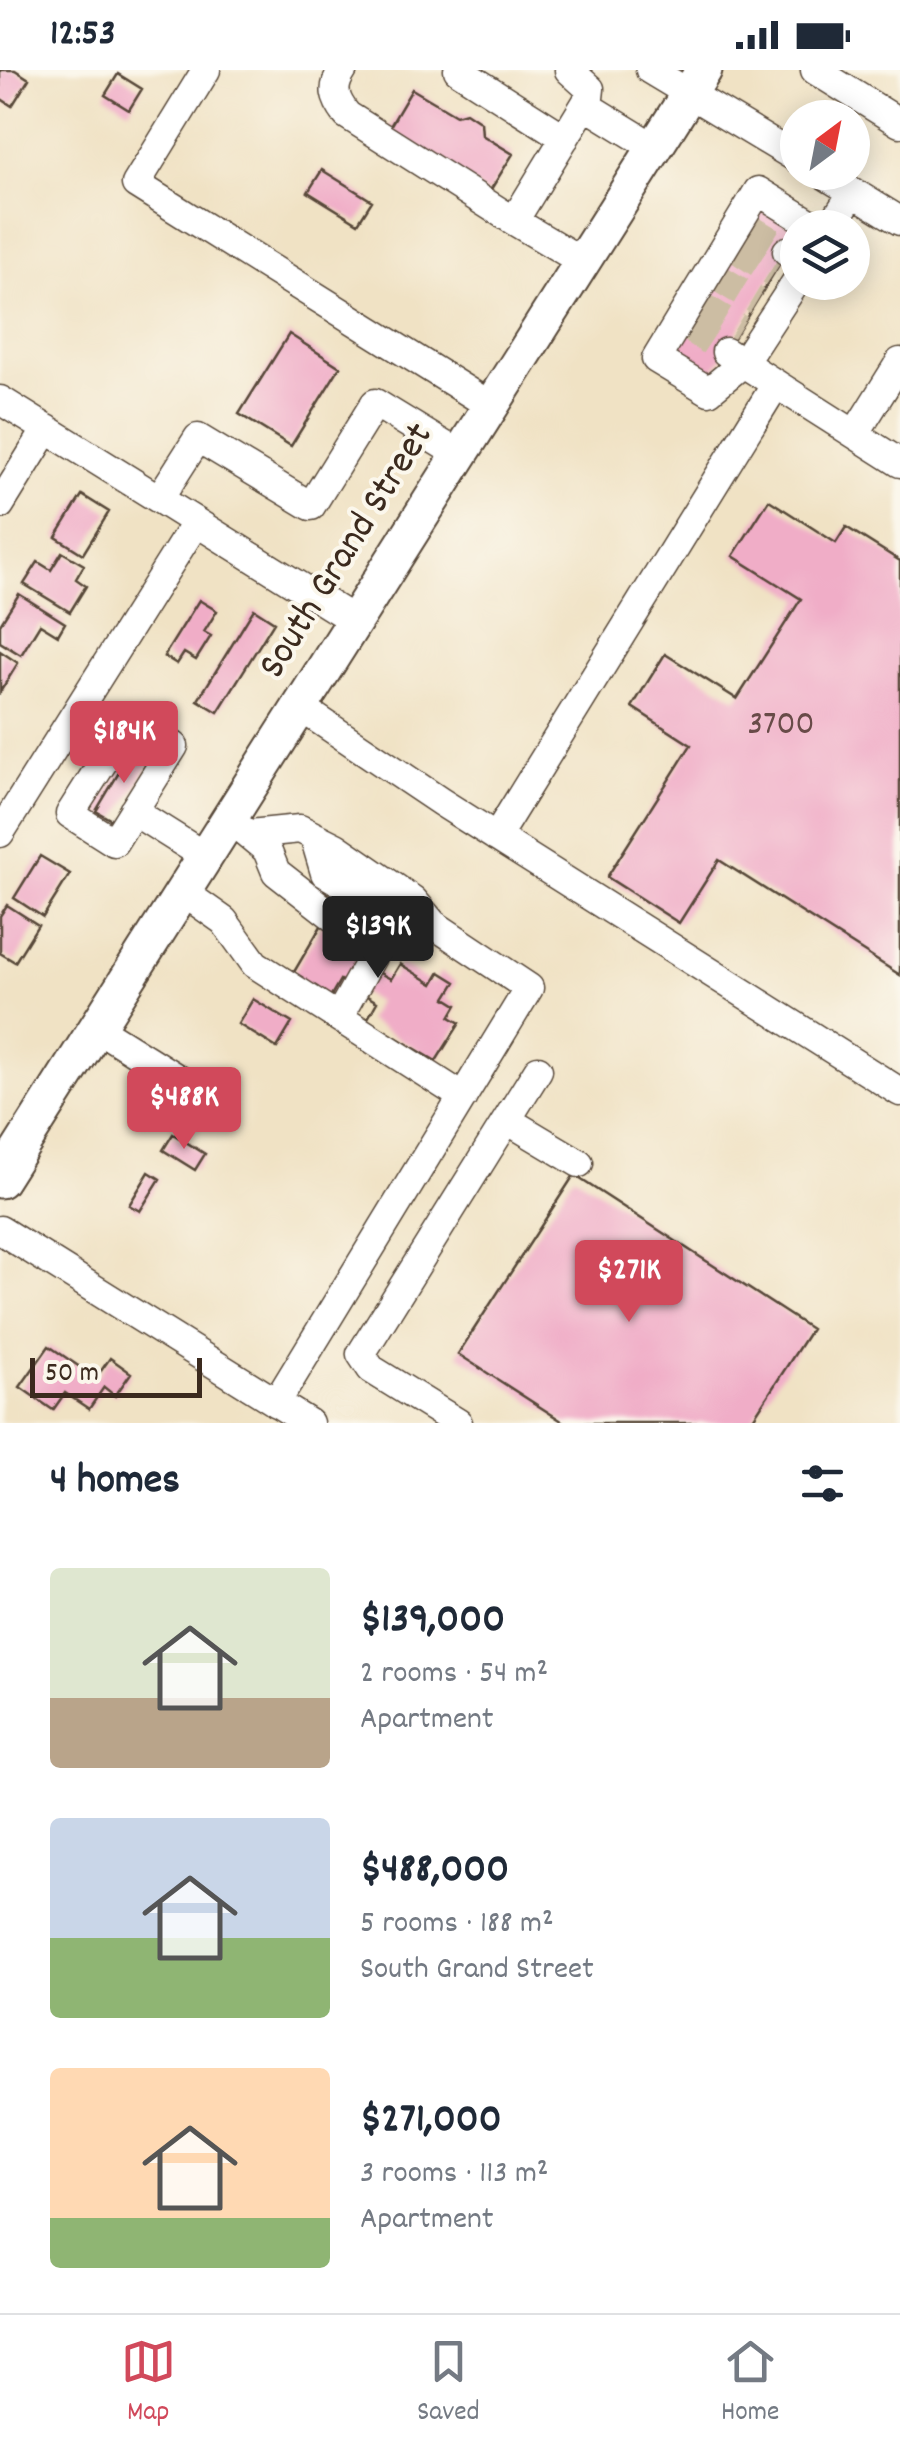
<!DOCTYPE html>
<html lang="en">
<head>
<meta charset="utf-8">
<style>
  :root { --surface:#fff; --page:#f2f2f3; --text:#1f2937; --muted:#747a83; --line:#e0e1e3; --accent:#d1495b }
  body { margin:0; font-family:Dekko,sans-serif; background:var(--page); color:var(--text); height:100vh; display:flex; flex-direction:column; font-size:38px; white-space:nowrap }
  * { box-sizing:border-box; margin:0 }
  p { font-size:32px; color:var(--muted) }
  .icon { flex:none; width:55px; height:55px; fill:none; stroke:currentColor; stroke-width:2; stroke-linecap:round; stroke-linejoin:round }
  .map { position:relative; height:1353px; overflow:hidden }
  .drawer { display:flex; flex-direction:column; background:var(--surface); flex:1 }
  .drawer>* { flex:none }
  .needle { width:65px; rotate:32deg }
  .buttons { position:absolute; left:780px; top:30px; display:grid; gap:20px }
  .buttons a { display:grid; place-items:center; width:90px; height:90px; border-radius:50%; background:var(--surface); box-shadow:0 5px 25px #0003; font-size:50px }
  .scale { position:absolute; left:30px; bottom:25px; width:172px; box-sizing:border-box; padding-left:10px; border:5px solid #3b2a1e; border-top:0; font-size:28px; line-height:35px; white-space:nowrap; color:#3b2a1e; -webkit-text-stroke:8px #fbf7ec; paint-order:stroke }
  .price { position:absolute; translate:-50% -85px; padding:0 22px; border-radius:10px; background:var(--accent); color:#fff; font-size:32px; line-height:65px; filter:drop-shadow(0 2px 5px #0008) }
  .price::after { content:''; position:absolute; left:50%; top:60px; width:30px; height:22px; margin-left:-15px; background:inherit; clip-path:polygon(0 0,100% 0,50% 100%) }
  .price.current { background:#222; color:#fff }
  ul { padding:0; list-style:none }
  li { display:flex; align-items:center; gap:30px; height:250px; padding:0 50px }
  li span { display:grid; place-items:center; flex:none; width:280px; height:200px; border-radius:10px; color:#555 }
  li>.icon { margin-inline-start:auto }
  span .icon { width:120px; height:120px; fill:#fffc; stroke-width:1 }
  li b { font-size:42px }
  h2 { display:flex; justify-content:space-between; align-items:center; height:120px; padding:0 50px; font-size:42px }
  .status { display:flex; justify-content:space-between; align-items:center; height:70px; padding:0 50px; background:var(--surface); direction:ltr }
  .status svg { height:28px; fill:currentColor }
  .tab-bar { display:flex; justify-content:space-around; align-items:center; height:140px; border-top:2px solid var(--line); background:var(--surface); font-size:28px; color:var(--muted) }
  .tab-bar a { display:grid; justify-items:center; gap:5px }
  .tab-bar .current { color:var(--accent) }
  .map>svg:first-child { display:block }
  .building { fill:#f0adc7 }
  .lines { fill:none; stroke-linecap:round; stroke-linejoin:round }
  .minor-tunnel { stroke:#ccbda3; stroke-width:28; stroke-dasharray:28 14; stroke-linecap:butt }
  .minor-casing { stroke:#564637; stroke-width:31 }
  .major-casing { stroke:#564637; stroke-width:39 }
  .minor { stroke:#fff; stroke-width:28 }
  .major { stroke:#fff; stroke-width:35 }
  .labels { text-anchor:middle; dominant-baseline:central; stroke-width:8; stroke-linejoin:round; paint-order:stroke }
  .number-label { font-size:35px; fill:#684b48 }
  .street-label { font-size:40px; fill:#3b2a1e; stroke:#fbf7ec }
</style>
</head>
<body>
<div class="status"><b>12:53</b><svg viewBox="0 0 49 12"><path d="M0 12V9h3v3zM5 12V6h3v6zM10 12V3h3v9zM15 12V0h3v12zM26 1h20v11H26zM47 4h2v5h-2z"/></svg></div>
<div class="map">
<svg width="900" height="1353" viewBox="0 0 900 1353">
  <rect width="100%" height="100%" fill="#fbf7ec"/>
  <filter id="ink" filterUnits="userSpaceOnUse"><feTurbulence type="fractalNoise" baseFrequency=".01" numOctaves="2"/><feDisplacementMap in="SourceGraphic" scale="20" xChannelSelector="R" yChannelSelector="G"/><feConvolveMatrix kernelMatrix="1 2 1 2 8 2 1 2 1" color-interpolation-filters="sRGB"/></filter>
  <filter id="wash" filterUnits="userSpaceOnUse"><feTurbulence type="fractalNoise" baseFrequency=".0048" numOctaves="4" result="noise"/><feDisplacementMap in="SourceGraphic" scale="40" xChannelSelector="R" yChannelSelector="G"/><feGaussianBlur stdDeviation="2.25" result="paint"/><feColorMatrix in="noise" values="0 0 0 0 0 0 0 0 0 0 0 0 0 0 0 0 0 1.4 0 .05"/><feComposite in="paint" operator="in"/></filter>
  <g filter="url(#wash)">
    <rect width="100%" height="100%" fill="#f0e2c4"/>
    <g id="blocks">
      <!-- building -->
      <path class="building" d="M0,0H15L29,9L12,36L0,28Z
        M118,4L142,19L129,40L105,25Z
        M412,19L456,45L466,42L481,52L482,65L513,84L488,124L386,63Z
        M322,100L372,131L358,153L308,122Z
        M760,137L798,161V164L710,307L671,283Z
        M289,264L340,297L291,376L239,344Z
        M82,425L109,442L83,484L56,467Z
        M769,430L836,473L846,457L900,491V905L719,790L679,853L607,807L691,675L632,637L665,584L737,629L801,529L733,486Z
        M62,482L84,495L76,509L86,516L70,542L24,514L38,492L51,500Z
        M19,524L65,553L58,565L40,554L21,585L0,572V554Z
        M199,530L217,541L204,562L211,566L196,590L184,583L177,594L164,586Z
        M254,539L274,552L218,642L198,630Z
        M0,581L18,593L0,622Z
        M133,679L152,690L115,752L96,741Z
        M40,786L70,804L43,847L14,828Z
        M341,822L380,845L354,889L391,909L400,894L433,914L440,902L456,912L446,928L457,935L450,947L460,953L436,991L367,950L377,932L340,910L329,929L291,907Z
        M7,835L38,855L15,892L0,883V846Z
        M253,929L292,953L277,978L238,954Z
        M206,1006L231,1022L210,1055L185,1040Z
        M173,1064L205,1084L195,1100L163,1080Z
        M149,1102L160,1109L140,1141L129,1135Z
        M574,1105L811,1259L750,1353H565L458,1284Z
        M49,1276L96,1308L110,1288L131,1303L115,1326L104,1317L89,1339L65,1323L53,1340L20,1317Z"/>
    </g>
  </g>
  <g filter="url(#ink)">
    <use href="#blocks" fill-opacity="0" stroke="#564637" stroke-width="2.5"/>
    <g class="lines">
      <!-- minor-tunnel -->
      <path class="minor-tunnel" d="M748,157L787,181
        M735,178L774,203
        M717,207L757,231
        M700,235L740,259
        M687,256L726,282"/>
      <!-- minor casing -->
      <g class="minor-casing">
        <path id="minor" d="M206,0L136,114L491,336
          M343,0C331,18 334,28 347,45L514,151
          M458,0L565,68
          M569,0L590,19L589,28L514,151L583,192
          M650,0L798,89
          M815,0L900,53
          M585,35L655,78
          M820,102L900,151
          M830,158L853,122
          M787,181L798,187
          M798,209L743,293L900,393
          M726,282L743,293L709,321L656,289L758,121L818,158
          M0,330L355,551
          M855,364L900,292
          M159,429L198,368L311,436L375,333L460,385
          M0,435L47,359
          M300,637L441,732L900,1022
          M131,648L174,676L114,772L70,744Z
          M133,741L206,787
          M239,757L267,780L276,802L371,876L372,887L339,946
          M0,763L196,452
          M250,764L300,759L336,777L413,830L433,854L529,918L276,1333
          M314,766L325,803L386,839L428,852
          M496,767L776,314
          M183,822L224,851L255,894L463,1027
          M97,958L183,1012
          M507,1050L579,1093
          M0,1160L309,1353
          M458,1353L371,1299L361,1284L538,1000"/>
      </g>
      <!-- major casing -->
      <g class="major-casing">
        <path id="major" d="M0,1110L704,0"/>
      </g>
      <!-- minor -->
      <use href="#minor" class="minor"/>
      <!-- major -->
      <use href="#major" class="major"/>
    </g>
  </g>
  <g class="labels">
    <!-- number labels -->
    <g class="number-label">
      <text x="781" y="656">3700</text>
    </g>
    <!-- street labels -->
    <g class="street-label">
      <text transform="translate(348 482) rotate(-58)">South Grand Street</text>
    </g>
  </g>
</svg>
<div class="buttons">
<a><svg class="needle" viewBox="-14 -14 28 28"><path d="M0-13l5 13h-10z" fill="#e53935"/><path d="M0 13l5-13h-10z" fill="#747a83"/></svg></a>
<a><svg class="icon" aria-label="layers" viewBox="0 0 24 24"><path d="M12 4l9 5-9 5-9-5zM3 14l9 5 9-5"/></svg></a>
</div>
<div class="scale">50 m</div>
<b class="price" style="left:124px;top:716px">$184K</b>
<b class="price current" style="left:378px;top:911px">$139K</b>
<b class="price" style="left:184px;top:1082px">$488K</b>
<b class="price" style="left:629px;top:1255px">$271K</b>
</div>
<section class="drawer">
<h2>4 homes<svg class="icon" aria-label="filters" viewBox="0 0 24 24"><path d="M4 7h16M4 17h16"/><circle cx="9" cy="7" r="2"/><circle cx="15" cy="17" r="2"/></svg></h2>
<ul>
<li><span style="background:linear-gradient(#dfe7d0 65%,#b9a48a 0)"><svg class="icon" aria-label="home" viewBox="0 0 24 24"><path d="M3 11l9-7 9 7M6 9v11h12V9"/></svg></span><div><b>$139,000</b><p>2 rooms · 54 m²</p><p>Apartment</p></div></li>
<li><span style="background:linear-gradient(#c9d6e8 60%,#8fb573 0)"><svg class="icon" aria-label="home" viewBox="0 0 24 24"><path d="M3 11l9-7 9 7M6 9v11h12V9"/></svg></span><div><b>$488,000</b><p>5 rooms · 188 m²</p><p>South Grand Street</p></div></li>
<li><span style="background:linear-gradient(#ffd9b3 75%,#8fb573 0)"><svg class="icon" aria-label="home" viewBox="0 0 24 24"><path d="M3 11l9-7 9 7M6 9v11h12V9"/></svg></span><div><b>$271,000</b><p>3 rooms · 113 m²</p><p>Apartment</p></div></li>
</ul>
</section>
<nav class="tab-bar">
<a class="current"><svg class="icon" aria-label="map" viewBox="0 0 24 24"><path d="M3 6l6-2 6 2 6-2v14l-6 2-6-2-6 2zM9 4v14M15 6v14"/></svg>Map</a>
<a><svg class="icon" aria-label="saved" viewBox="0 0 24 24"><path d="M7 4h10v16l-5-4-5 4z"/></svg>Saved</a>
<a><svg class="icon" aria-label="home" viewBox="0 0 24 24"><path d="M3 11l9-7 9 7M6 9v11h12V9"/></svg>Home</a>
</nav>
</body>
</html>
